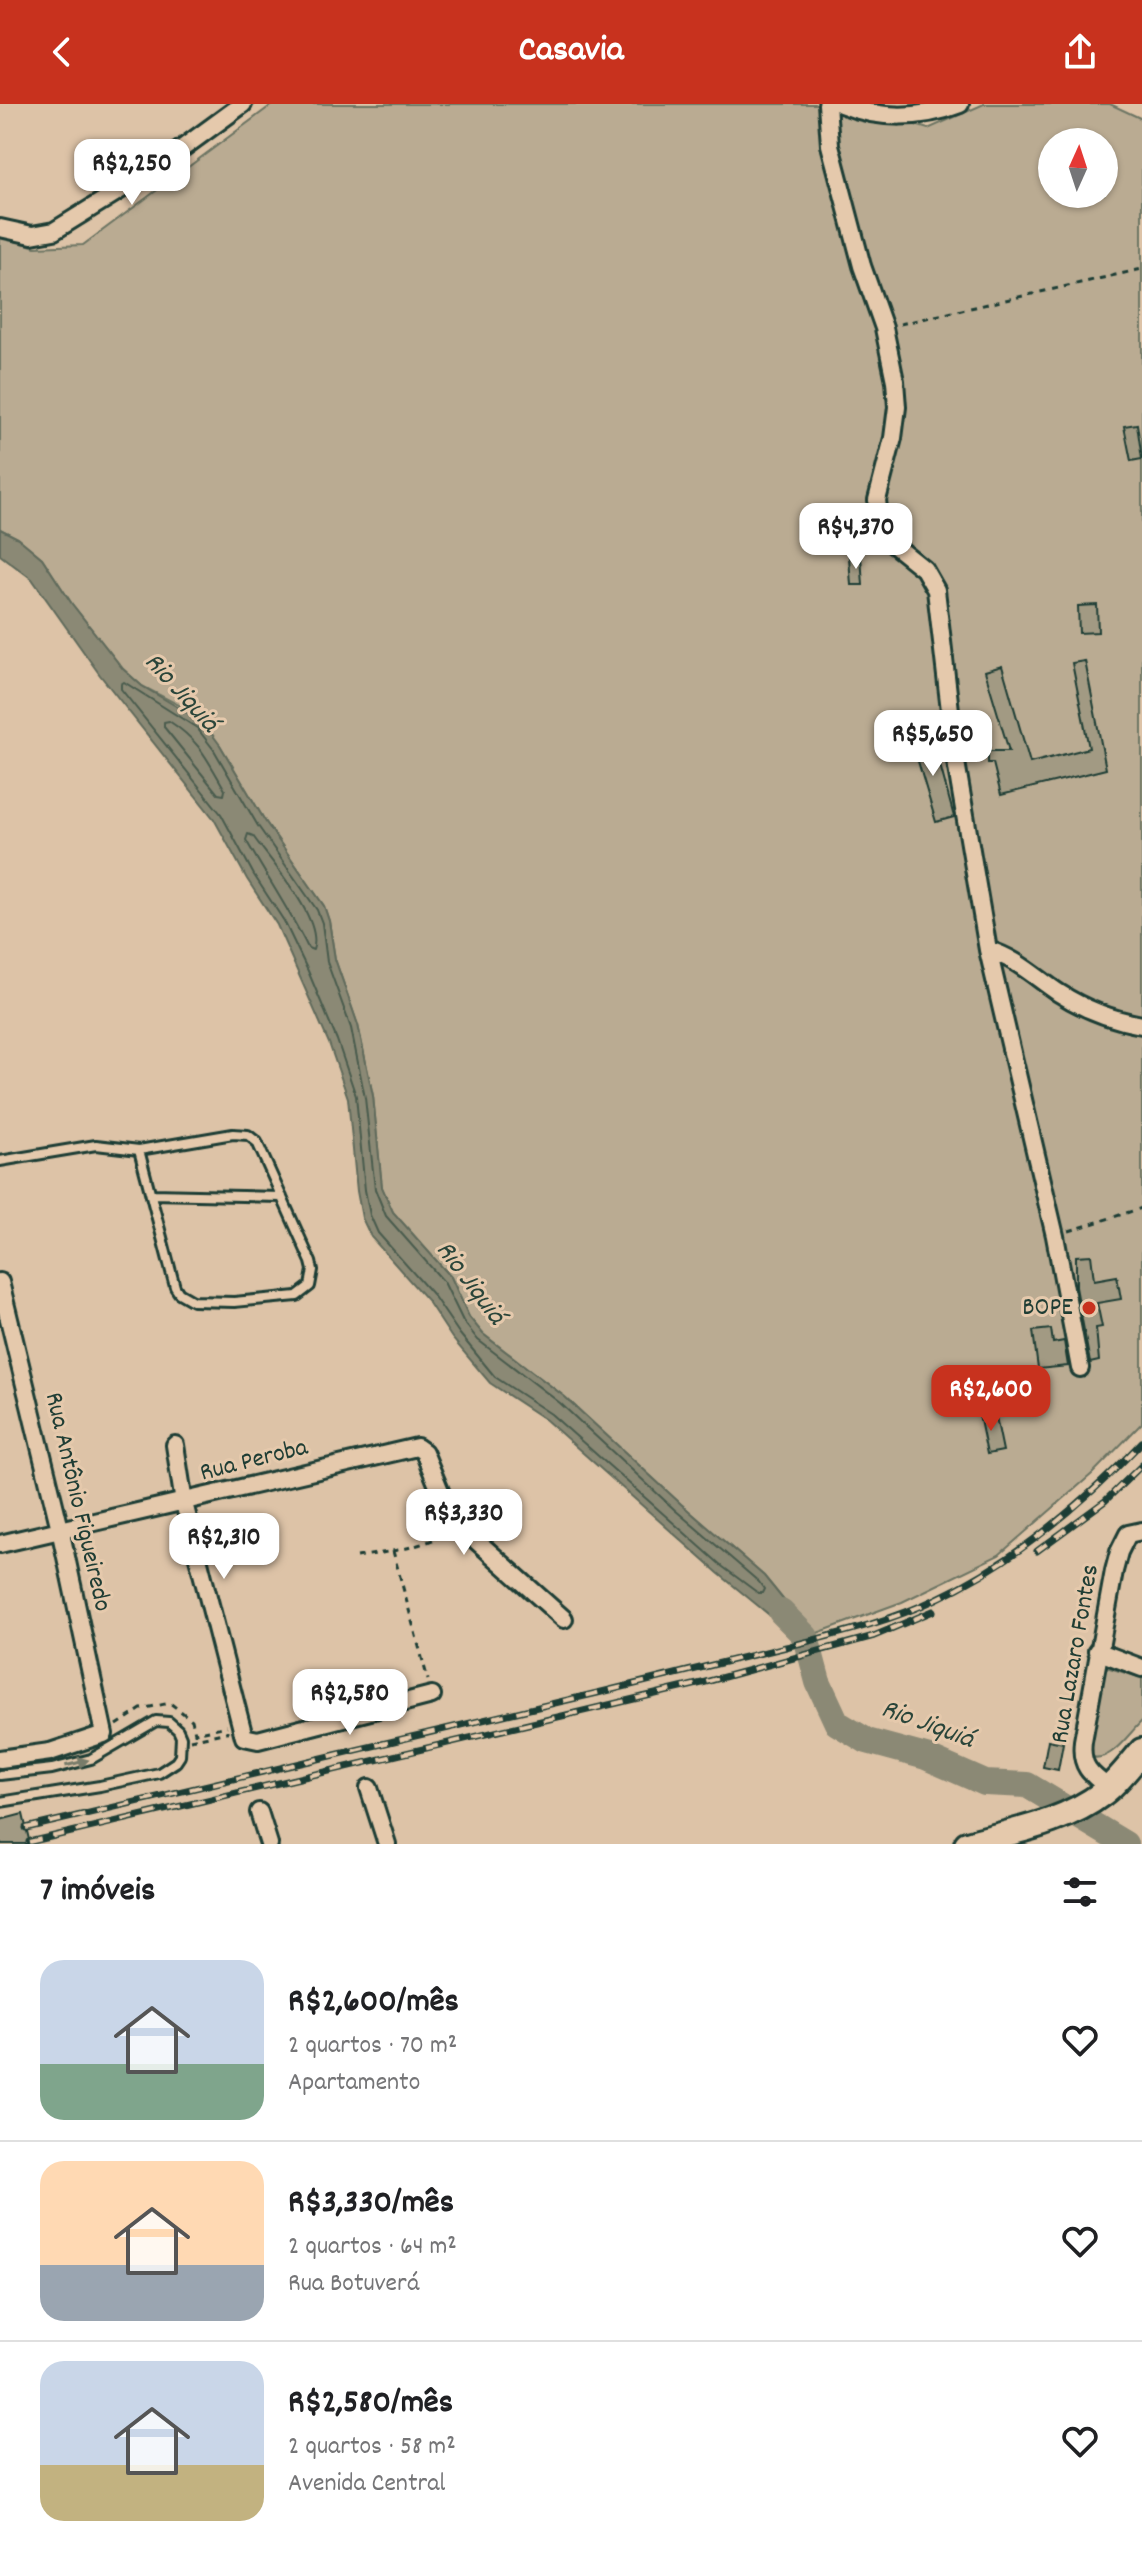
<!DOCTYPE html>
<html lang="pt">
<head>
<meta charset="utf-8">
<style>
  :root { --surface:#fff; --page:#f6f6f6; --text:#202124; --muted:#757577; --line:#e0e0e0; --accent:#c8321e }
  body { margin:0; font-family:Dekko,sans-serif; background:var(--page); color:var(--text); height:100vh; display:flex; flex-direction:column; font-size:30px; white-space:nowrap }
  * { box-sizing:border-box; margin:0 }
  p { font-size:26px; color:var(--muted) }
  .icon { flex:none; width:44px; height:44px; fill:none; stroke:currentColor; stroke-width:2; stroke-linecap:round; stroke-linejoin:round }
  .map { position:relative; height:1740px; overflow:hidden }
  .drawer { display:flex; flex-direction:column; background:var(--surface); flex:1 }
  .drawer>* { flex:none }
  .needle { width:52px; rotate:3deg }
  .buttons { position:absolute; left:1038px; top:24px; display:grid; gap:16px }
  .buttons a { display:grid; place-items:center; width:80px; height:80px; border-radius:50%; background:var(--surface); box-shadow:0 2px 6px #0004; font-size:40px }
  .price { position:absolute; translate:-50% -68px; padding:0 18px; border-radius:16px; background:#fff; color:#222; font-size:26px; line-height:52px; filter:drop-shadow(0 2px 4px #0008) }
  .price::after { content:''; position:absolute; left:50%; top:48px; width:24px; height:18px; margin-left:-12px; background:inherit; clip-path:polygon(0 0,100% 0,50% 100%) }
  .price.active { background:var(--accent); color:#fff }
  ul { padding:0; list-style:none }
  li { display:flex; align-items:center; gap:24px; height:200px; padding:0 40px }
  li+li { border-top:2px solid var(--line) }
  li span { display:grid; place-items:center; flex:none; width:224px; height:160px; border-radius:24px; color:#555 }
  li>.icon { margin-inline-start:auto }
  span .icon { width:96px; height:96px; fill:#fffc; stroke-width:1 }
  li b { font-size:34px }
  h2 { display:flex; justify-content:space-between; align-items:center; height:96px; padding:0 40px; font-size:34px }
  header { display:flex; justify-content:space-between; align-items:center; height:104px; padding:0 40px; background:var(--accent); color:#fff; font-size:36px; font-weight:700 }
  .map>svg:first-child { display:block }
  .green { fill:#baab92; stroke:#6c7463; stroke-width:2; fill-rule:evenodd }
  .water { fill:#8b8975; stroke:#606b5b; stroke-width:2 }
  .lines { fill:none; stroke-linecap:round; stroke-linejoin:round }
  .shore { stroke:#4a5b4e; stroke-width:2 }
  .river { stroke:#8b8975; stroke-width:26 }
  .building { fill:#a29a83; stroke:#1f3d34; stroke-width:2 }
  .lane-casing { stroke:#1f3d34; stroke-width:14 }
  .street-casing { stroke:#1f3d34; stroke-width:22 }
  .primary-casing { stroke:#1f3d34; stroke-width:30 }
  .path { stroke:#1f3d34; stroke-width:3; stroke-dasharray:6 6; stroke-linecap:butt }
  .lane { stroke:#e5c9ac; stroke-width:8 }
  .street { stroke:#e5c9ac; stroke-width:16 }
  .primary { stroke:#e5c9ac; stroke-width:24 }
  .rail-casing { stroke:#1f3d34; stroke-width:7 }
  .rail { stroke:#e5c9ac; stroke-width:4; stroke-dasharray:12; stroke-linecap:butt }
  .oneway { fill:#787c6a }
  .poi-dot { fill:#c8321e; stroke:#e5c9ac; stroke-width:3 }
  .labels { text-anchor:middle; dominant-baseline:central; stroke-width:6; stroke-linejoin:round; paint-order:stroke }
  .poi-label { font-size:26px; fill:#1f3d34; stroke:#e5c9ac; text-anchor:end }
  .street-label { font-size:26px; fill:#1f3d34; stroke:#e5c9ac }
  .water-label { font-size:28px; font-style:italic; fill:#2a453a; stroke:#e5c9ac }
</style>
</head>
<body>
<header><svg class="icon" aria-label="back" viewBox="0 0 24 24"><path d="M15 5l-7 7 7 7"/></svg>Casavia<svg class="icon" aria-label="share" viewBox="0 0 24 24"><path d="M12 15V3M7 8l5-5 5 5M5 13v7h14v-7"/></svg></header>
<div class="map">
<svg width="1142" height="1740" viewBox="0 0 1142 1740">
  <rect width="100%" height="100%" fill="#ddc3a7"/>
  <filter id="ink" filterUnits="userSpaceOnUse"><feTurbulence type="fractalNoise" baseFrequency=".0125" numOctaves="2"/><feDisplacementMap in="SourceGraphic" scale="16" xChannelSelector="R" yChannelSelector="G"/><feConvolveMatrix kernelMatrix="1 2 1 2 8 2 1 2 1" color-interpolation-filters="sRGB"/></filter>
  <g filter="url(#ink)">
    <!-- green -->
    <path class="green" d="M273,0H847L928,25L984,0H1110L1142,15V1319L1092,1370L999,1451L902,1498L812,1531L764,1472L681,1400L565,1293L483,1230L469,1213L451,1173L393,1108L382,1084L373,992L358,921L335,855L329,817L324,802L265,717L220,641L179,601L142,582L123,565L72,500L42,454L18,434L0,425V131L35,143L83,141ZM1052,38H1104V90H1052Z
      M1103,1562L1142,1574V1617C1127,1631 1110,1661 1088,1652Z"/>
    <!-- water -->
    <path class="water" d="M0,425L18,434L42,454L72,500L123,565L142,582L203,618L220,641L265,717L324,802L329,817L335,855L358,921L373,992L382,1083L393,1108L451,1173L469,1213L483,1230L565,1293L681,1400L764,1472L812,1531L800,1536L718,1469L546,1316L490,1279L452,1234L427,1196L371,1133L362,1114L357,1087L348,994L329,939L277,821L247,775L214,715L100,571L32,475L0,451Z"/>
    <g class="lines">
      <!-- shore -->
      <path class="shore" d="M124,578L197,624L214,646L258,722L317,806L322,819L327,858L351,924L365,994L375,1085L386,1112L444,1178L463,1217L478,1236L560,1299L675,1406L759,1478L764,1485L762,1489H758L723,1463L551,1310L495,1273L459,1229L433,1191L378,1129L370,1111L365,1086L356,992L337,936L308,867L284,817L254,771L221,710L121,585V580Z
        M169,617C200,637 207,655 225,686L224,691L218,690L164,623V618Z
        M248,730L253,732C270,757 324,815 313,846L308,844C290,807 266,772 246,736Z"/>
      <!-- river -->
      <path class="river" d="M781,1508L806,1533L818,1578L837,1619L867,1637L926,1653L985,1679L1027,1681L1125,1740"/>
    </g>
    <!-- building -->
    <path class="building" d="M1137,320L1142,355L1131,357L1124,322Z
      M861,452L863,481H851L849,453Z
      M1097,501L1098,528L1079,529L1078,502Z
      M1085,557L1106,665L1001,691L993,659H988V647H1009L985,567L1002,562L1030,659L1089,644L1072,559Z
      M932,631L954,713L936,718L912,637Z
      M1091,1151L1094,1176L1117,1172L1121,1195L1097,1199L1102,1223L1096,1224L1099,1257L1090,1259L1076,1183V1152Z
      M1051,1225L1053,1239L1064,1237L1068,1262L1038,1265L1033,1227Z
      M995,1308L1003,1347L987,1350L979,1311Z
      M1048,1636L1063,1639L1058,1666L1043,1663Z
      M23,1710L30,1740H0V1716Z"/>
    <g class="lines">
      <!-- lane casing -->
      <g class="lane-casing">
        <path id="lane" d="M0,1057L96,1041L139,1046L233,1030L248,1031L257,1038L311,1158L313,1166L310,1182L297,1192L234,1198L193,1197L179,1189L175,1183L139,1046
          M152,1090L282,1093
          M0,1671L52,1665L91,1655L156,1617L169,1618L178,1626L181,1633L180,1652L176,1658L159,1669L100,1682L0,1698"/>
      </g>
      <!-- street casing -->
      <g class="street-casing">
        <path id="street" d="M827,0L830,41L862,162L884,224L895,277L897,303L893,334L877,396L880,422L894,441L924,465L936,486L956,658L988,846L1055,1132L1080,1264
          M841,0C880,16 922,15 960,0
          M0,124L32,131L54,127L154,65L243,0
          M988,846C1016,854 1035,873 1059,889C1084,905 1113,916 1142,921
          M0,1178L60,1425L104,1630L50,1648L0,1655
          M175,1341L184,1399L244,1633L258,1636L432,1591
          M0,1440L417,1343L424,1348L445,1399L460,1422L564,1515
          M1097,1547L1142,1564
          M369,1684L387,1740
          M1109,1684C1090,1670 1080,1662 1083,1637L1114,1467L1119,1448L1128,1430L1142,1427
          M259,1708L269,1740"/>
      </g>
      <!-- primary casing -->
      <g class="primary-casing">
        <path id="primary" d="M967,1740C1014,1727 1064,1719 1103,1689C1118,1678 1130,1661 1142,1647"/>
      </g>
      <!-- path -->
      <path class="path" d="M900,220L1142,165
        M1069,1127L1142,1104
        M393,1447L428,1576
        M357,1453C387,1448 422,1444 449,1428
        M117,1621L141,1605L170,1599L192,1616L195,1629L227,1622
        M190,1636L227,1628V1626"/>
      <!-- lane -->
      <use href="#lane" class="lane"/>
      <!-- street -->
      <use href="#street" class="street"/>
      <!-- primary -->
      <use href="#primary" class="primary"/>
      <!-- rail casing -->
      <g class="rail-casing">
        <path id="rail" d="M1037,1447L1105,1397L1142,1361
          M26,1724C221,1678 415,1632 610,1586C669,1572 727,1557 786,1543C837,1530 889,1518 936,1495C1015,1458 1082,1401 1142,1338
          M29,1738L702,1579L874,1532L933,1507"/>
      </g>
      <!-- rail -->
      <use href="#rail" class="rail"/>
    </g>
    <!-- one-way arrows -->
    <defs><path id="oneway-solid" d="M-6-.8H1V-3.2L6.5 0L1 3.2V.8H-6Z" transform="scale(2)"/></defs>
    <use class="oneway" href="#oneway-solid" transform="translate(77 1659) rotate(-14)"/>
  </g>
  <!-- markers -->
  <circle class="poi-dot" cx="1089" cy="1204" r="8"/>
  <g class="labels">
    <!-- poi labels -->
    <g class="poi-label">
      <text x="1073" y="1204">BOPE</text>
    </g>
    <!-- street labels -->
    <g class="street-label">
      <text transform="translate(254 1357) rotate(-14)">Rua Peroba</text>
      <text transform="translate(77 1398) rotate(77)">Rua Antônio Figueiredo</text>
      <text transform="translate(1076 1550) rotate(-80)">Rua Lazaro Fontes</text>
    </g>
    <!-- water labels -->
    <g class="water-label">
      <text transform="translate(180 590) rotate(48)">Rio Jiquiá</text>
      <text transform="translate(469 1180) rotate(53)">Rio Jiquiá</text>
      <text transform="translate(927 1622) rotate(20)">Rio Jiquiá</text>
    </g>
  </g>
</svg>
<div class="buttons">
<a><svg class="needle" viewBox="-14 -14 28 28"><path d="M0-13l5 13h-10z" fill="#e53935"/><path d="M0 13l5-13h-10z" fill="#757577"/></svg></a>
</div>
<b class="price" style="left:132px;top:103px">R$2,250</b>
<b class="price" style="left:856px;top:467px">R$4,370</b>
<b class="price" style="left:933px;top:674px">R$5,650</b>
<b class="price active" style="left:991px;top:1329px">R$2,600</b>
<b class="price" style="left:464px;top:1453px">R$3,330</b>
<b class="price" style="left:224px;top:1477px">R$2,310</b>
<b class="price" style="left:350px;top:1633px">R$2,580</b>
</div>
<section class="drawer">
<h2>7 imóveis<svg class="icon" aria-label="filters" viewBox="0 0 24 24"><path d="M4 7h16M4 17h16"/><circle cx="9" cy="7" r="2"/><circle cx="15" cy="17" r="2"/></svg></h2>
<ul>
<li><span style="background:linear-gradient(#c9d6e8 65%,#7fa58c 0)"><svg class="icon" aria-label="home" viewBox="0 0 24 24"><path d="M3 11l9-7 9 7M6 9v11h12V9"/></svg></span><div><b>R$2,600/mês</b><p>2 quartos · 70 m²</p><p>Apartamento</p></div><svg class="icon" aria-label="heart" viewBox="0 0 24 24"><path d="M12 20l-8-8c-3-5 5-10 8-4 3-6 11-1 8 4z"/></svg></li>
<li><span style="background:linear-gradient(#ffd9b3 65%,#9aa5b1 0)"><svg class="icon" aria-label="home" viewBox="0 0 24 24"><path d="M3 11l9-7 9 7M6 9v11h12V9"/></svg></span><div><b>R$3,330/mês</b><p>2 quartos · 64 m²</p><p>Rua Botuverá</p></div><svg class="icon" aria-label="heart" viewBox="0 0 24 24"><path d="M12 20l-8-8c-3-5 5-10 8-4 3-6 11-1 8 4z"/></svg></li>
<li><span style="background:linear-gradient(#c9d6e8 65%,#c2b280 0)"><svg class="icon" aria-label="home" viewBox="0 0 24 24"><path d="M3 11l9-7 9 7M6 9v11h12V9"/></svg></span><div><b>R$2,580/mês</b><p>2 quartos · 58 m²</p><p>Avenida Central</p></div><svg class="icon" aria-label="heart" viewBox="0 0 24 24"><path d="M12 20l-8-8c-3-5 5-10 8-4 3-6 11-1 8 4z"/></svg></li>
</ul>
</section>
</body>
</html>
